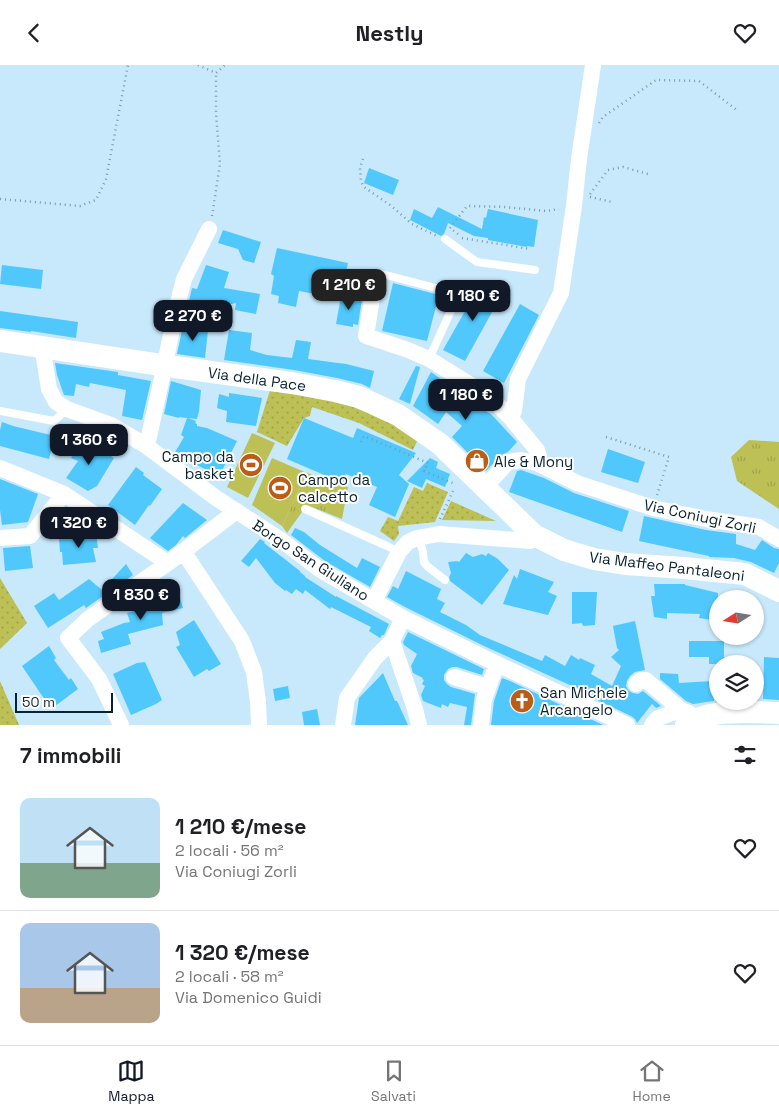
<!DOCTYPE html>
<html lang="it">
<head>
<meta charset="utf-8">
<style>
  :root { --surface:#fff; --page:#f6f6f6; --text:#202124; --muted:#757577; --line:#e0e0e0; --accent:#111827 }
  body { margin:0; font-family:"Space Grotesk",sans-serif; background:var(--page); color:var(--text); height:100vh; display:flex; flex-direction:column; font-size:19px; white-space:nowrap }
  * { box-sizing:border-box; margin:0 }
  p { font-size:16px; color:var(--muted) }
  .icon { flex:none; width:28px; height:28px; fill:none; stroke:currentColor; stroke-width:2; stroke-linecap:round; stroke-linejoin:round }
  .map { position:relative; height:660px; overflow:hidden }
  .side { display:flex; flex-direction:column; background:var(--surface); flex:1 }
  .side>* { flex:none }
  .needle { width:32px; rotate:258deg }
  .buttons { position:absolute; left:709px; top:525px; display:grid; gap:10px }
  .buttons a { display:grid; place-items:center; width:55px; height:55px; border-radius:50%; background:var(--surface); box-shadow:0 1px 4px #0004; font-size:25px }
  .scale { position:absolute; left:15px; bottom:12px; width:98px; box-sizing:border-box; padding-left:5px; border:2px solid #0a222d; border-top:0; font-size:14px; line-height:18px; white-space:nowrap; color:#0a222d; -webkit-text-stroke:4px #fff; paint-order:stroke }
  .price { position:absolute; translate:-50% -42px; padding:0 11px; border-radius:10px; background:var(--accent); color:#fff; font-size:16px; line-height:32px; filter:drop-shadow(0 1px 2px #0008) }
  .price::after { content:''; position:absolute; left:50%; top:30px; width:15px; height:11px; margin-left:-8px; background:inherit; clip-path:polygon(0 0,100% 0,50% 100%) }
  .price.selected { background:#222; color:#fff }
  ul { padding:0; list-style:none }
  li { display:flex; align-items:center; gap:15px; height:125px; padding:0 20px }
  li+li { border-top:1px solid var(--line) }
  li span { display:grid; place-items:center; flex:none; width:140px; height:100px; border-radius:10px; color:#555 }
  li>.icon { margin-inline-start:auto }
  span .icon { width:60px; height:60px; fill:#fffc; stroke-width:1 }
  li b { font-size:21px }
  h2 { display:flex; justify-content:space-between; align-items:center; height:60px; padding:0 20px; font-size:21px }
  header { display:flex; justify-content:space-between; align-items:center; height:65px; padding:0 20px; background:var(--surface); font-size:22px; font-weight:700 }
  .tab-bar { display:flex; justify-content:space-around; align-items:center; height:70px; border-top:1px solid var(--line); background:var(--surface); font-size:14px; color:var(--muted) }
  .tab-bar a { display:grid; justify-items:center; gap:2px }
  .tab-bar .selected { color:var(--accent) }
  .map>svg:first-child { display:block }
  .grass { fill:url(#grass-tufts) }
  .park { fill:url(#park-dots) }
  .pitch { fill:#bdc055 }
  .building { fill:#50c8fc }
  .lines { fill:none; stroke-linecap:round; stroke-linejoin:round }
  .path { stroke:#7b99a8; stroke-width:2.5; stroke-dasharray:1 4; stroke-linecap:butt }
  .service { stroke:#fff; stroke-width:8 }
  .minor { stroke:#fff; stroke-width:16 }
  .secondary { stroke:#fff; stroke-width:22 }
  .labels { text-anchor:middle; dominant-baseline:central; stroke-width:4; stroke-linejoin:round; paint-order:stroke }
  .street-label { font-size:15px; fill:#0a222d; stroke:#fff }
  .poi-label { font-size:15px; fill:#0a222d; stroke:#fff; text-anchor:start }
</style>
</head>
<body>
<header><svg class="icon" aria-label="back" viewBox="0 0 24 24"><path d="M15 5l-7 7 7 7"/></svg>Nestly<svg class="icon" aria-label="heart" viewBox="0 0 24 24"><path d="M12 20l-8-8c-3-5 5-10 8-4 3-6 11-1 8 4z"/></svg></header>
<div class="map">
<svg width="779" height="660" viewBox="0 0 779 660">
  <defs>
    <pattern id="grass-tufts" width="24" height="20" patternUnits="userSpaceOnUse" patternTransform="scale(1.25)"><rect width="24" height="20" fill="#bdc055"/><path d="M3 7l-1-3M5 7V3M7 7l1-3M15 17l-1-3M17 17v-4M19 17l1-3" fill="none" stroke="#a1a54a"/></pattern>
    <pattern id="park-dots" width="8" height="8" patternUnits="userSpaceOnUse" patternTransform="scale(1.25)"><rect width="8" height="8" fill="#bdc055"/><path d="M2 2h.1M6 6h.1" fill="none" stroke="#a1a54a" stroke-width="1.8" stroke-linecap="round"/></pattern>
  </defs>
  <rect width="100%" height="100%" fill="#c7e9fb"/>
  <!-- grass -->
  <path class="grass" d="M749,375L779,377V444L737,416L731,392Z
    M307,408L348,422L342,454L307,440L287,468L282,461Z"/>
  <!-- park -->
  <path class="park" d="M271,322L316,328L421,368L413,385L359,358L312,342L310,351L304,353L287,381L257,367Z
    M427,418L448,427L435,457L398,461L399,469L394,476L380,466L388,452L398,456L414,422L423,426Z
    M451,436L496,456L442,455Z
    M0,513L27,558L0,584Z
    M0,616L19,660H0Z"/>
  <!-- pitch -->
  <path class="pitch" d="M252,368L275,378L248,433L227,422Z
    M272,393L307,408L282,461L252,440Z"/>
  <!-- building -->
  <path class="building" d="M369,103L399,115L393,130L364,118Z
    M438,142L482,164L484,152L486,153L488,144L538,155L534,182L527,181V182L488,175V173L474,171L448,158L444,169L441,171L410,155L414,144L432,153Z
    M223,165L261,177L254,198L243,195L238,184L218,178Z
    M277,183L348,198L340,234L299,226L296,242L278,238L279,231L271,229L274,211L271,209Z
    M2,200L43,205L41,224L0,219Z
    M206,200L229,207L224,223L260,229L256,249L235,245L236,238L211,244L189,236L192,223L197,224Z
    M482,216L502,229L465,296L443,285Z
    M393,218L439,230L427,276L382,266Z
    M341,231L362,234L358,260L353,259V262L336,259Z
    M520,239L539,250L504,318L483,306Z
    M0,246L78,257L76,273L31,266V267L0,263Z
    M183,261L208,265L205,293L177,289Z
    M229,265L252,268L250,285L267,290L292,293L296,275L311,277L308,294L346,299L374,306L370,323L362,319L337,313L294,305L224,295Z
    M55,298L118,307V310L151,316L142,355L122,351L126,325L90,318L89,322L76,319L74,331L64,330L57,310Z
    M416,301L420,302L410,339L399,334Z
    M431,307L492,350L517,377L508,387L501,390L486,406L452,372L462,361L446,347L438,359L413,341Z
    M171,316L201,325L199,346L197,354L188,353L196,356L195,358L197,359V361L207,363L237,376L231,388H230L219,413L216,411L214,415L205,410L207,405L174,389L184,372L181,370L187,353L179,352V353L164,349Z
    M229,328L262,333L256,361L226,357L227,346L217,343L219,329L229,332Z
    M304,353L353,373L357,363L416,388L399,410L409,419L395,452L369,440L377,422L346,409L343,418L287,394Z
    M2,357L13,361L55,371L49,394L0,381V365Z
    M82,373L114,393L97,421L88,426L66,413L78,396L71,393Z
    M608,384L645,397L638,418L601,407Z
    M430,393L438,397L436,403L450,409L445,422L426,414L422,423L407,416Z
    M136,402L144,408L143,410L162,424L150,441L149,440L135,460L108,440Z
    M521,405L544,413L574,428L629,446L622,467L509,427L517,406Z
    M0,414L38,429L28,457L2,460L0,445Z
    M183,438L207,455L185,473L183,471L176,480L168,486L150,473Z
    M644,451L706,465L736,469V479L755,485L762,475L774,483L779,484V498L774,508L751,497L734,493L709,492V491L639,476Z
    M295,463L304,467L320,480L357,503L362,493L380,502L370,522L325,496L291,470Z
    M96,468L98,483H93L96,497L63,500L62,487H60L59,473Z
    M260,474L265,477L264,478L300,506V507L305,511V512L336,532V531L389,559L384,570H382L380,573L369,566L371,562L331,542L330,544L305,525L303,529L296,524L292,529L286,525L285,526L275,518L256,493L249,502L241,496Z
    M30,481L33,503L5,506L3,483Z
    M466,488L473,492L482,489L486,491L488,488L498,494L509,505L482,540L450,516L449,512L451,508L448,497L457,496L459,497Z
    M126,499L133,510L86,543L84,540L48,563L34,541L54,528L59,535L89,514L102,525Z
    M520,504L554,517L548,527L557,531L548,550L503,539L514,510L517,514Z
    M406,506L441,524L437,534L445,538L440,547L466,560L480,570L542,596L545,590L565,601L571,590L579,595L580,593L595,600L591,609L612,621L621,601L611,592L619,585L617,583L613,561L635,556L645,605L635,607L630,611L627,616L626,621L629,626L633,628L638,629L643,626L661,641L656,643L652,639L637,658L635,654L631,651L593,633L594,631L484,581L405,542L387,532L393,521L398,524Z
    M654,519H685V520L718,528V556L699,553L700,549L667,548V554L654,552L651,531H655Z
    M177,524L183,543L162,548L163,560L128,569L131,579L101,588L98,576L104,574L101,567L124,558L130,557L127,548L157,540L154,530Z
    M572,527H597L595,560L583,561L582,558L572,559Z
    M194,555L221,599L209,606L207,604L194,612L176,582L180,580L176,567Z
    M408,567L484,604L482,610L457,602H452L448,604L444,610V615L447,619L451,622L475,629L471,660H464L467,642L450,638L448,642L442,639L441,643L423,636L421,630L425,621L422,619L424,615L422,614L423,613L413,608L411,601L417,589L404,580L403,577Z
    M689,576H724V599H709V592H689Z
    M49,581L56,593L54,595L69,615L71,613L78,624L51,644L22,601Z
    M764,592L779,593V635L763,634Z
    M145,597L162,635L156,639L131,650L113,609L137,598Z
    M383,608L395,636H397L408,660H355L359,633Z
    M660,608L678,609L679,618L712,616L714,636L693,639L686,636L660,614Z
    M502,613L510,616L603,660H491L494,636Z
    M288,621L290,633L275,636L273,624Z
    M317,644L320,660H304L302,647Z"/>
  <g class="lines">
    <!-- path -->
    <path class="path" d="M198,0L216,8L225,0
      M599,58L603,52L656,15L699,16L738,46
      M363,94L360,103L361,116L364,122L390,140L412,159L437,171
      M590,129L608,105L623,102L648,109
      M590,132L612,137
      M0,134L80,141L96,135L106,114L128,0
      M212,151L220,99L216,48V8
      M458,169L450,163L467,141L505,142L546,146L559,144
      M462,173L530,184
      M606,372L669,392L657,430
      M361,377L364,371L428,398L424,406L455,419
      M440,454L453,426"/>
    <!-- service -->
    <path class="service" d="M445,174L477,197L535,205
      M382,209L451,227L454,239L429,294
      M0,346L54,356L67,344
      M305,444L387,481L399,487
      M417,473L421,480L423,487L424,497L427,501L445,515"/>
    <!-- minor -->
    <path class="minor" d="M374,220L366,271L408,285L429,294L482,327L496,338L509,351L537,385L539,391L537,398
      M45,282L44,293L49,324L56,337L67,344L111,360L145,380L216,433L281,475L319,504L403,553L497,599L627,660
      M509,351L514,346L518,314L561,228L574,141L579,94L593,0
      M145,380L148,376L163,308L177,241L184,214L209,164
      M0,403L64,429L168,498
      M485,422L508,397L521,395L537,398L577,418L653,443L706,454L759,462L779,474
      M0,473L30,471L64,429
      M183,486L242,576L254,607L258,637L259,660
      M374,536L399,487L408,477L417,473L439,469L530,476L534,470
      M392,576L415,644L419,660
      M454,612L487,622
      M636,619L641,615H646L681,645
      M121,660L99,614L68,573L88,554L168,498L230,451L235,445
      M343,660L347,633L375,593L392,576L403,553
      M481,660L484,634L497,599
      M652,660L658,653L681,645L689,648"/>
    <!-- secondary -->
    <path class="secondary" d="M0,276L168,301L292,318L335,326L359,332L398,350L440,379L534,470L564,485L594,494L625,499L684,503L745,509L779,526
      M686,660C709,643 752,647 779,648"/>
  </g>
  <!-- icons -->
  <defs>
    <g id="shop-disc" transform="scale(1.25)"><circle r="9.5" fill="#bc5d17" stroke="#fff"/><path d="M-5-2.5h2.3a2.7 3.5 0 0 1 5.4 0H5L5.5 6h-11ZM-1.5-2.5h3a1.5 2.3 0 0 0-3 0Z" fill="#fff"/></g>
    <g id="stadium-disc" transform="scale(1.25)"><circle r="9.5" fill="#bc5d17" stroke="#fff"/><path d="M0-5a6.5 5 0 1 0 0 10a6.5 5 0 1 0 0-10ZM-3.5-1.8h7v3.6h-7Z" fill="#fff"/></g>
    <g id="church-disc" transform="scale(1.25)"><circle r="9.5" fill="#bc5d17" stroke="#fff"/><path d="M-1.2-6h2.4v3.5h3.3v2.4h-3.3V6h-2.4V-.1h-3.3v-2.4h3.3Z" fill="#fff"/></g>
  </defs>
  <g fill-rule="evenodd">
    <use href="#shop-disc" x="477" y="396"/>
    <use href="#stadium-disc" x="251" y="400"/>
    <use href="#stadium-disc" x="280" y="423"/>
    <use href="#church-disc" x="522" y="636"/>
  </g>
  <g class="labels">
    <!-- street labels -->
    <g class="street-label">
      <text transform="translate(257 314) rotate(8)">Via della Pace</text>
      <text transform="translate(700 451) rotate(12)">Via Coniugi Zorli</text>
      <text transform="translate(311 495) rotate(33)">Borgo San Giuliano</text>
      <text transform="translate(667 501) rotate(7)">Via Maffeo Pantaleoni</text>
    </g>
    <!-- poi labels -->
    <g class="poi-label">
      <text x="234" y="391" text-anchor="end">Campo da<tspan x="234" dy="17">basket</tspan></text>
      <text x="494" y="396">Ale &amp; Mony</text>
      <text x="298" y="414">Campo da<tspan x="298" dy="17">calcetto</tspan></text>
      <text x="540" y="627">San Michele<tspan x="540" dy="17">Arcangelo</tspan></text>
    </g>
  </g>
</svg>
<div class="buttons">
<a><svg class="needle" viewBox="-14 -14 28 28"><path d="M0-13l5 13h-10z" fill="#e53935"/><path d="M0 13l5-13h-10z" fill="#757577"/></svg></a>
<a><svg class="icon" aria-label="layers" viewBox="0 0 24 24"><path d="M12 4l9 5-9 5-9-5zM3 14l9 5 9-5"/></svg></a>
</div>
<div class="scale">50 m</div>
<b class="price selected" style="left:349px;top:246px">1 210 €</b>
<b class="price" style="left:473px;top:257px">1 180 €</b>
<b class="price" style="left:193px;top:277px">2 270 €</b>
<b class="price" style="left:466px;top:356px">1 180 €</b>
<b class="price" style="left:89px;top:401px">1 360 €</b>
<b class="price" style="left:79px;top:484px">1 320 €</b>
<b class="price" style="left:141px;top:556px">1 830 €</b>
</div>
<section class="side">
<h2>7 immobili<svg class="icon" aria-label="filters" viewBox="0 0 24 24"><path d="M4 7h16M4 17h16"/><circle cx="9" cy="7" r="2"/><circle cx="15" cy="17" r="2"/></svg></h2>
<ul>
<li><span style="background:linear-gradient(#bfe0f5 65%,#7fa58c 0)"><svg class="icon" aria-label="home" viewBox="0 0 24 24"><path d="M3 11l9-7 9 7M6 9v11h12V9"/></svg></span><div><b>1 210 €/mese</b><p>2 locali · 56 m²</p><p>Via Coniugi Zorli</p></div><svg class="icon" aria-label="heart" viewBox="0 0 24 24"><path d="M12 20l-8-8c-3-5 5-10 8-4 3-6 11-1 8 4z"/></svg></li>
<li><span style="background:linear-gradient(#a9c7e8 65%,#b9a48a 0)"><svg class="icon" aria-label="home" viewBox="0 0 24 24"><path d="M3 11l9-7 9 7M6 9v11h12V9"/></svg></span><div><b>1 320 €/mese</b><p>2 locali · 58 m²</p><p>Via Domenico Guidi</p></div><svg class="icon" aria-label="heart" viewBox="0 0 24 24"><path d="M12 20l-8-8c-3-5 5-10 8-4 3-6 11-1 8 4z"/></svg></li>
</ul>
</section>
<nav class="tab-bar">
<a class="selected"><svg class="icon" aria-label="map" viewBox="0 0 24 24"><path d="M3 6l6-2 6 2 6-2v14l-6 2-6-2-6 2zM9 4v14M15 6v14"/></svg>Mappa</a>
<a><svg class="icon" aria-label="saved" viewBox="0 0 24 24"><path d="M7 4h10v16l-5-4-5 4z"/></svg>Salvati</a>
<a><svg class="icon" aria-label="home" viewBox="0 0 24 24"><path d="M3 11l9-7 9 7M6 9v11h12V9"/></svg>Home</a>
</nav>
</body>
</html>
